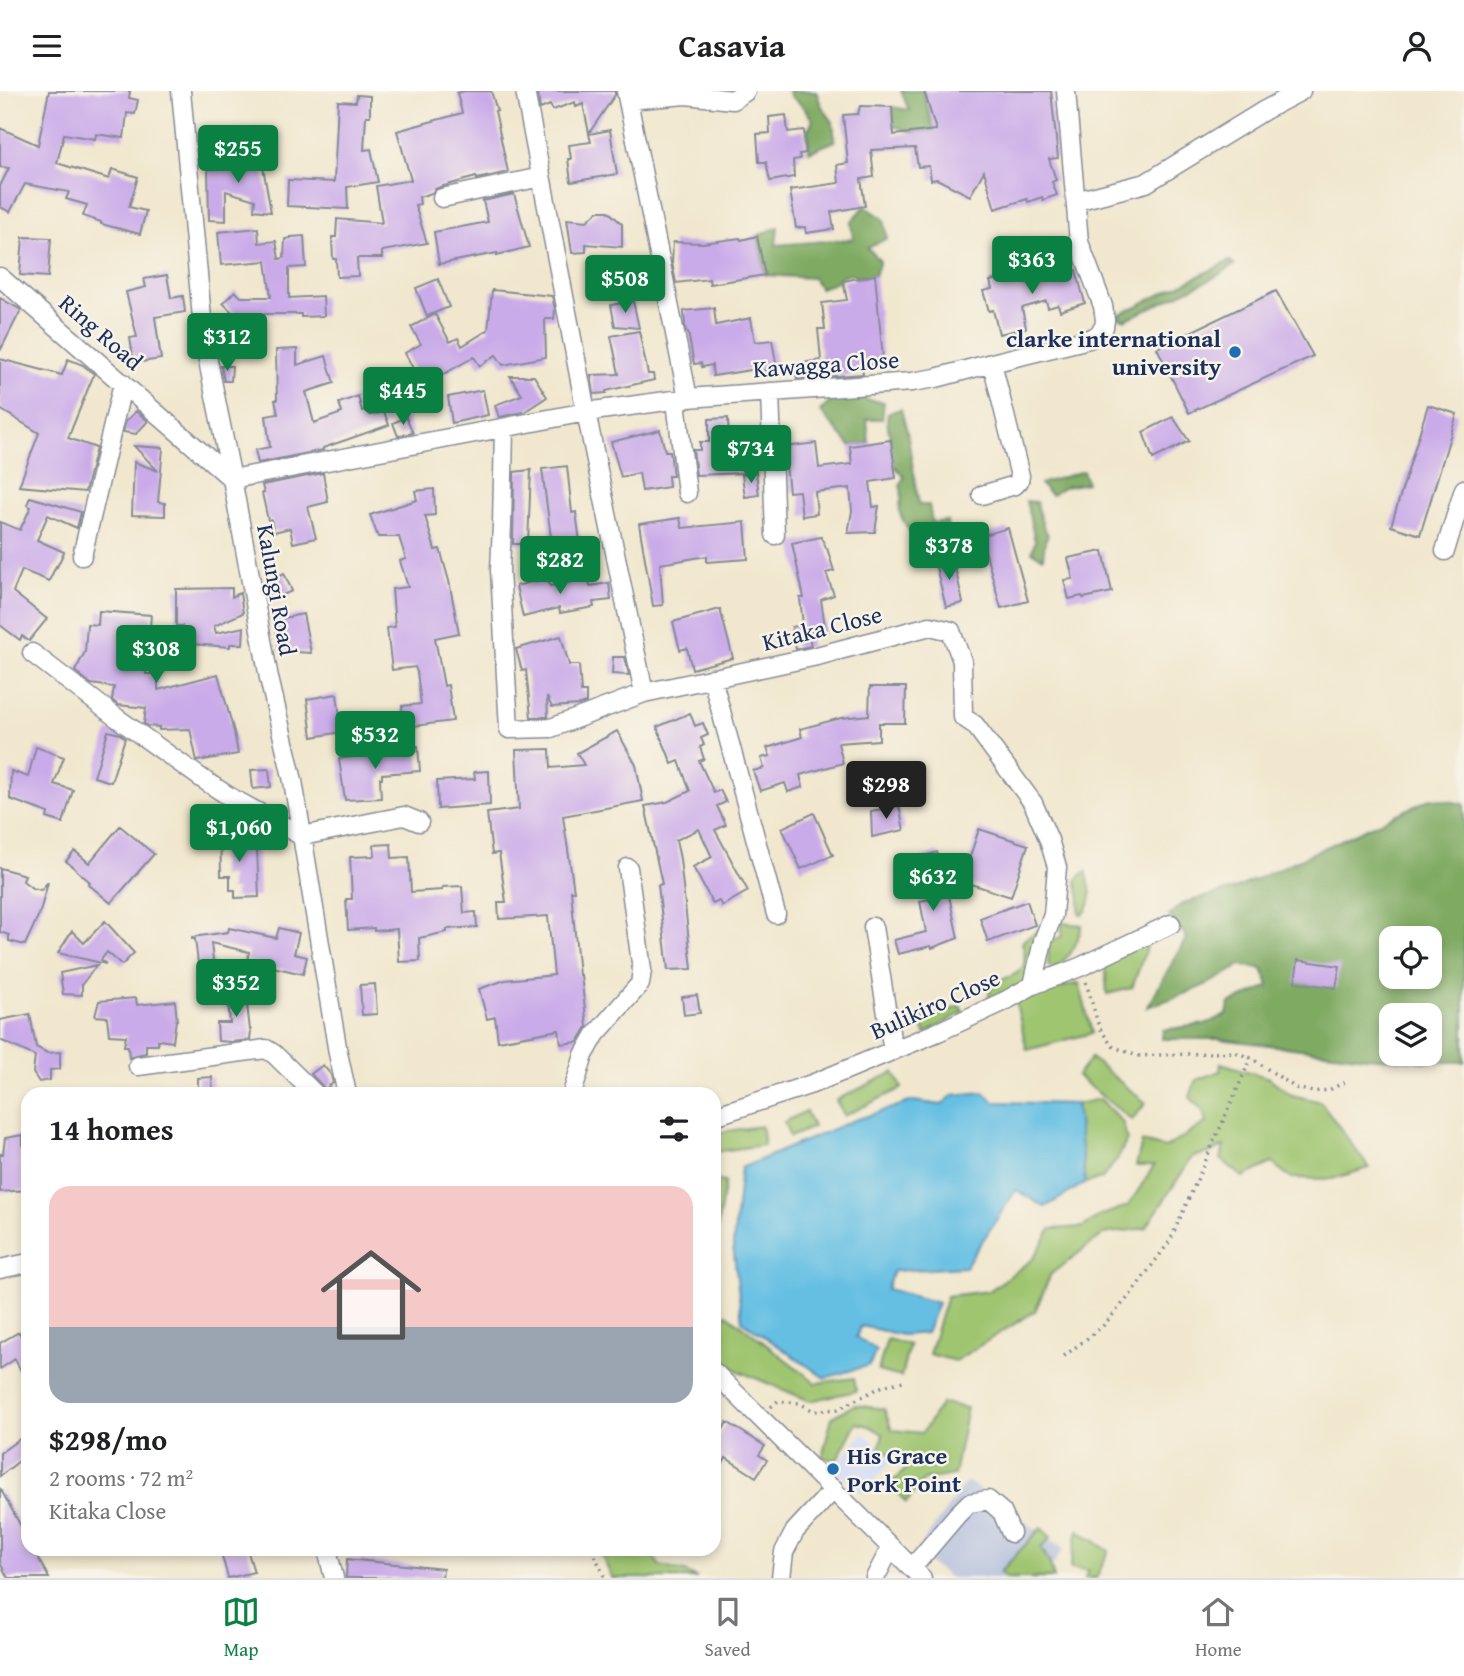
<!DOCTYPE html>
<html lang="en">
<head>
<meta charset="utf-8">
<style>
  :root { --surface:#fff; --page:#f6f6f6; --text:#202124; --muted:#757577; --line:#e0e0e0; --accent:#0b8043 }
  body { margin:0; font-family:"Gentium Book Plus",serif; background:var(--page); color:var(--text); height:100vh; display:flex; flex-direction:column; font-size:26px; white-space:nowrap }
  * { box-sizing:border-box; margin:0 }
  p { font-size:23px; color:var(--muted) }
  .icon { flex:none; width:38px; height:38px; fill:none; stroke:currentColor; stroke-width:2; stroke-linecap:round; stroke-linejoin:round }
  .map { position:relative; flex:1; overflow:hidden }
  .side { position:absolute; left:21px; top:996px; width:700px; height:469px; display:flex; flex-direction:column; background:var(--surface); border-radius:21px; box-shadow:0 4px 10px #0003 }
  .side>* { flex:none }
  .fabs { position:absolute; left:1379px; top:835px; display:grid; gap:14px }
  .fabs a { display:grid; place-items:center; width:63px; height:63px; border-radius:14px; background:var(--surface); box-shadow:0 4px 10px #0003; font-size:35px }
  .price { position:absolute; translate:-50% -60px; padding:0 16px; border-radius:7px; background:var(--accent); color:#fff; font-size:23px; line-height:46px; filter:drop-shadow(0 2px 4px #0008) }
  .price::after { content:''; position:absolute; left:50%; top:42px; width:21px; height:16px; margin-left:-10px; background:inherit; clip-path:polygon(0 0,100% 0,50% 100%) }
  .price.on { background:#222; color:#fff }
  ul { padding:0; list-style:none }
  li { display:grid; align-content:center; gap:14px; height:371px; padding:0 28px }
  li+li { border-top:2px solid var(--line) }
  li span { display:grid; place-items:center; height:217px; border-radius:21px; color:#555 }
  li>.icon { margin-inline-start:auto }
  span .icon { width:126px; height:126px; fill:#fffc; stroke-width:1 }
  li b { font-size:30px }
  h2 { display:flex; justify-content:space-between; align-items:center; height:84px; padding:0 28px; font-size:30px }
  header { display:flex; justify-content:space-between; align-items:center; height:91px; padding:0 28px; background:var(--surface); font-size:32px; font-weight:700 }
  .tabs { display:flex; justify-content:space-around; align-items:center; height:98px; border-top:2px solid var(--line); background:var(--surface); font-size:19px; color:var(--muted) }
  .tabs a { display:grid; justify-items:center; gap:4px }
  .tabs .on { color:var(--accent) }
  .map>svg:first-child { display:block }
  .built { fill:#d0daf9 }
  .industrial { fill:#bac4de }
  .green { fill:#9fc56f; stroke:#5d7a66; stroke-width:2 }
  .forest { fill:#7faa62; stroke:#4d6c60; stroke-width:2; fill-rule:evenodd }
  .water { fill:#65bfe3; stroke:#4077a0; stroke-width:2 }
  .building { fill:#caabe9 }
  .lines { fill:none; stroke-linecap:round; stroke-linejoin:round }
  .minor-casing { stroke:#868b96; stroke-width:21 }
  .path { stroke:#868b96; stroke-width:3.5; stroke-dasharray:2 5; stroke-linecap:butt }
  .minor { stroke:#fff; stroke-width:18 }
  .poi-dot { fill:#1f6fb2; stroke:#f7f3e8; stroke-width:2.5 }
  .labels { text-anchor:middle; dominant-baseline:central; stroke-width:5; stroke-linejoin:round; paint-order:stroke }
  .street-label { font-size:24px; fill:#1b2f5e; stroke:#f7f3e8 }
  .poi-label { font-size:24px; font-weight:bold; fill:#1b2f5e; stroke:#f7f3e8; text-anchor:end }
</style>
</head>
<body>
<header><svg class="icon" aria-label="menu" viewBox="0 0 24 24"><path d="M4 6h16M4 12h16M4 18h16"/></svg>Casavia<svg class="icon" aria-label="person" viewBox="0 0 24 24"><circle cx="12" cy="8" r="4"/><path d="M4 21q1-7 8-7t8 7"/></svg></header>
<div class="map">
<svg width="1464" height="1487" viewBox="0 0 1464 1487">
  <rect width="100%" height="100%" fill="#f7f3e8"/>
  <filter id="ink" filterUnits="userSpaceOnUse"><feTurbulence type="fractalNoise" baseFrequency=".0143" numOctaves="2"/><feDisplacementMap in="SourceGraphic" scale="14" xChannelSelector="R" yChannelSelector="G"/><feConvolveMatrix kernelMatrix="1 2 1 2 8 2 1 2 1" color-interpolation-filters="sRGB"/></filter>
  <filter id="wash" filterUnits="userSpaceOnUse"><feTurbulence type="fractalNoise" baseFrequency=".00686" numOctaves="4" result="noise"/><feDisplacementMap in="SourceGraphic" scale="28" xChannelSelector="R" yChannelSelector="G"/><feGaussianBlur stdDeviation="1.57" result="paint"/><feColorMatrix in="noise" values="0 0 0 0 0 0 0 0 0 0 0 0 0 0 0 0 0 1.4 0 .05"/><feComposite in="paint" operator="in"/></filter>
  <g filter="url(#wash)">
    <rect width="100%" height="100%" fill="#f1e7ce"/>
    <!-- built -->
    <path class="built" d="M863,1342L893,1368L863,1403L833,1378Z"/>
    <!-- industrial -->
    <path class="industrial" d="M967,1390L1064,1458L1044,1487H950L915,1462Z"/>
    <!-- green -->
    <path class="green" d="M1086,780C1090,796 1096,812 1082,824L1079,822L1080,807L1076,789Z
      M1062,832L1082,834C1076,857 1072,862 1056,877L1048,875L1049,852L1062,845Z
      M1039,839L1034,873L1047,884L988,910L991,892C1015,884 1032,882 1022,852L1025,848Z
      M1141,852L1147,855L1132,897L1107,903L1105,872Z
      M1079,892L1092,942L1027,959L1015,908Z
      M960,915L963,921L925,943L921,929Z
      M1091,967L1146,1012L1132,1029L1077,985Z
      M1221,972L1269,987L1292,1004L1321,1011L1369,1077L1332,1088L1291,1087L1272,1072L1243,1086L1221,1068L1224,1055L1209,1062L1192,1066L1146,1137L1104,1143L1051,1183L1035,1220L955,1270L929,1263L947,1205L989,1200L1033,1168L1051,1138L1083,1136L1099,1125L1128,1115L1154,1075H1136L1142,1051L1165,1057L1207,1031L1204,1021L1190,1006L1196,989L1220,980Z
      M894,981L902,997L844,1025L836,1009Z
      M1100,1008L1123,1032L1127,1049L1117,1069L1101,1088L1085,1092L1076,1013Z
      M806,1020L813,1036L790,1046L784,1031Z
      M761,1035L764,1054L714,1061V1042Z
      M714,1089L725,1091L714,1157Z
      M727,1223L816,1292L854,1287L856,1300L810,1310L736,1279L714,1260V1227Z
      M887,1248L909,1254L901,1286L878,1280Z
      M942,1312L967,1317L954,1384L924,1389L906,1412L890,1393L915,1370L879,1359L883,1343L869,1335L856,1332L837,1369L822,1367L832,1326L854,1314L884,1318L892,1339L922,1342Z
      M1041,1437L1051,1446L1041,1457L1049,1471L1054,1487H1006L1000,1481Z
      M1078,1439L1109,1460L1096,1487H1085L1088,1479L1070,1477Z
      M599,1458H648L660,1475L685,1481L697,1487H612Z"/>
    <!-- forest -->
    <path class="forest" d="M788,0H816L821,14L833,31L835,50L809,61L807,39L813,30C809,24 805,17 799,12C793,7 790,7 788,0Z
      M901,0H923L934,39L913,41L893,35L892,16L909,19Z
      M865,115L884,128L887,147L868,157L880,170L875,184L856,187L852,183L842,185L835,192L820,197L813,187L765,184L757,145L778,136L776,154L853,148L851,131Z
      M1230,170L1234,174L1213,187L1125,229L1116,225Z
      M849,295L866,309L884,311L882,328H867L869,352L850,355L820,320L828,313L837,296Z
      M901,318L907,340L919,414H929L932,432L947,430L948,445L945,454L935,458L926,465C921,458 901,429 900,422C898,412 905,407 900,394L904,386L894,374L887,329L888,322Z
      M1083,380L1087,392L1065,396L1051,404L1040,393Z
      M1026,410L1036,411L1043,435L1048,444L1045,450L1043,467L1032,461L1035,450Z
      M1432,707L1464,713V971H1427L1366,966L1219,948H1162L1163,939L1205,933L1227,924L1229,913L1269,895L1263,878L1241,874C1212,894 1180,905 1147,916L1187,846L1169,824L1183,812L1235,798ZM1391,847H1430V886H1391ZM1391,924H1430V962H1391Z"/>
    <!-- water -->
    <path class="water" d="M984,1001L994,1011L1076,1013L1085,1092L1045,1116L1016,1099L965,1176L893,1180L887,1198L938,1212L926,1242L902,1244L861,1235L856,1246L876,1259L870,1274L825,1287L742,1230L733,1154L741,1077L852,1030L913,1010L942,1014L953,1004Z"/>
    <g id="blocks">
      <!-- building -->
      <path class="building" d="M49,0H130L129,7L138,9L135,23L127,22L124,47L96,43L95,48L64,43L57,72L109,88L112,78L138,86L129,116L146,120L140,143L101,133V131L83,125L87,114L66,108L69,101L25,93L10,121L0,116V95L9,77L0,76V37L38,54Z
        M464,0H491L497,20H495L508,81L477,88L476,86L440,96L435,98L432,102L419,106L420,113L415,114L427,152L382,160V167H357L358,185L337,186L336,168H333L332,146H336L337,128L382,132L376,95L411,89L397,40L462,22L457,2Z
        M537,0H615V4L589,42L583,13L576,16L575,11L553,19L550,14L540,18Z
        M924,0H1051L1058,67L1049,68L1056,89L1052,91L1057,104L1043,109L1042,106L1028,111L1027,108L995,118L984,80L970,105L937,88L931,89L929,75L918,76L915,57L871,59L874,86L861,88L865,115L831,121L834,138L806,142L805,136L796,137L790,99L839,92L837,74L848,72L843,24L858,23L860,15L892,16L894,44L936,39Z
        M357,4L370,5V25H366L364,59L371,58L378,91L347,96L348,118L287,115L288,89L334,91L338,10L356,11Z
        M786,24L788,41L804,39L806,62L799,63L800,68L793,69L794,86L770,90L766,71H759L757,43L770,42L769,26Z
        M610,39L617,83L571,91L568,68H571L569,54L591,51L589,43Z
        M250,48H258L271,121L254,119L255,109L226,100V130L209,129L208,78L250,75Z
        M514,103L529,156L497,164V162L439,173L434,141L488,131L483,110Z
        M598,120H608L622,133V156L586,153V161L572,162L567,128L587,130Z
        M258,137L259,152L276,150L279,168L284,167L285,148L291,147V146L304,145L306,176L289,177V207L323,205L324,225L301,226V223H254L244,233L223,212L235,200L241,206H271L266,170L221,174L218,141Z
        M757,145L765,184L710,193L709,188L676,192L672,172L673,151L703,152L740,147L741,149Z
        M23,146L51,147L48,186L20,184Z
        M1062,176L1064,183L1076,179L1085,212L1060,220L1058,214L1048,217L1046,210L1022,217L1026,237L999,243L993,219L989,220L983,200L992,198L990,190L1008,185L1009,191L1022,187V189Z
        M167,184L171,207L183,205L185,221L155,226L161,268L134,272L130,247L137,246L126,201L146,196L144,188Z
        M875,184L883,268H874L875,274L862,276L863,283L797,288L794,273L821,269L818,238H825L822,212L847,209L843,190Z
        M438,188L449,216L427,225L416,197Z
        M492,199L552,205L555,218L554,228H545L546,266L503,274L496,264L480,275L474,266L442,284L441,279L431,285L428,279L417,285L405,262L421,253L411,236L435,223L450,251L458,247L462,255L488,239Z
        M1276,200L1313,265L1189,322L1157,257Z
        M0,207L21,219L0,260Z
        M633,210L639,237L615,235L611,214Z
        M714,217L716,234L751,227L755,251L772,249L777,277L757,281V278L713,285L712,274L702,276L701,272L694,273L688,241H686L685,236L684,220Z
        M639,240L648,283H653L654,289L606,300V302L594,303L591,284L619,283L611,245Z
        M297,258V274L326,265L334,292L306,301L314,332L342,322L339,312L358,305L362,320L368,318L370,324L384,321L389,334L323,357V359L258,372L255,359L270,356L266,325L278,323L275,309H277L276,259Z
        M0,268L62,284L68,268L83,274L94,283L68,347L96,357L85,401L19,395L39,342L0,318Z
        M221,275H232L231,290H224Z
        M510,285H534L547,306L524,321L499,326L495,314L522,304Z
        M483,299L488,324L452,332L448,306Z
        M1428,314L1457,323L1420,444L1391,435Z
        M136,320L148,330L136,343L123,341L126,330Z
        M406,326L413,342L398,345L393,332Z
        M1173,326L1189,350L1153,368L1143,341Z
        M728,327L729,351L745,350L746,382L696,384L693,359H700V351H709V328Z
        M660,339L665,360H670L673,385H668L669,396L642,400L639,382L621,386L611,351Z
        M891,349L896,387L870,391L873,416L879,415L875,441L848,442L852,420L850,397L815,401L817,423L802,425L799,400L789,401L784,356L816,352L819,377L852,373L850,355Z
        M134,355L163,357L158,411L165,412V425L132,424L134,371L158,380Z
        M567,375L572,422L576,421L580,451L552,454L542,378Z
        M531,379L528,453H513L514,381Z
        M756,381L759,404L745,406L742,384Z
        M323,382L328,411L308,416L316,447L293,452L290,437L274,441L271,429H268L262,402H264L262,394Z
        M434,398L435,424L425,425L435,459L440,458L449,490L459,542L435,547L444,595L448,594L453,630L414,635L413,631L403,633L402,615L421,613L417,581L415,576L392,579L387,537L395,536L392,498L408,496L400,470L406,468L399,446H378L370,424L417,409L415,400Z
        M30,406L81,421L77,437L48,424L37,449L64,461L57,476L56,475L49,490L22,479L13,501L47,528L29,550L22,545L20,549L0,534V431L20,439L31,416L27,414Z
        M680,427L682,437L745,431L748,468L707,471V465L660,473L663,514L653,515L639,433Z
        M1008,437L1028,510L1001,517L981,445Z
        M821,446L826,457H827L834,480L826,482L834,504L821,509L826,542L808,540L811,555L796,558L792,536L803,534L800,507H804L792,452Z
        M1103,460L1112,501L1083,507L1082,505L1069,508L1064,489L1073,488L1068,467Z
        M953,467L963,512L946,516L935,472Z
        M284,482L292,500L267,511L263,492Z
        M548,487L550,495L589,488L590,495L609,492L611,509L593,511L594,516L560,522L559,517L523,526L516,495Z
        M232,497V506L240,502L243,522L214,535L216,542L244,536L243,553H230V556L179,552L182,535H176V498Z
        M720,518L733,567L692,578L687,557L680,559L673,531Z
        M99,520L151,524L146,583H158V599L218,583L234,641L238,663L197,670L190,638L159,639V636L148,635L144,633L146,617L118,614L112,609L114,596L91,593L75,580L85,561L87,533L98,534Z
        M303,523L311,562L280,560L274,529Z
        M561,545L569,574H579L581,601H586V612L579,614L552,616L547,606L548,626H531L526,579L522,580L516,558Z
        M613,566H625L629,584L612,583Z
        M870,596H906L905,632H879V649L838,652L843,672L800,684L803,696L788,701L785,692L760,700L753,680L764,677L761,667L770,665L767,657L802,646L800,638L841,627L869,624Z
        M337,603L342,641L312,646L307,608Z
        M690,622L695,635L703,632L708,644L701,647L704,654L700,656L704,668L699,670L714,702L720,699L726,711L717,715L726,734L715,739L748,800L722,815L719,810L713,813L693,776L712,766L699,738L676,749L680,768L692,878L668,879L658,794L662,793L645,715L667,711L690,700L679,670L672,673L657,636Z
        M108,640L120,643L125,647L111,691L94,686Z
        M617,640L636,674L643,710L563,725L574,800H571L579,884H581L587,936L578,951L561,953L559,939L498,950L495,926L487,928L479,898L505,889L554,884L548,825L499,828L498,811H506L499,762L492,763L487,722L519,718L516,659L550,658L551,677L584,674L577,662Z
        M418,655L420,680L382,683V687H380L381,707L345,709L339,668Z
        M36,656L64,666L54,693L73,699L63,732L47,727L48,722L10,708L11,680L28,686Z
        M269,678L271,696L253,698L251,679Z
        M489,680L490,714L438,718L437,690L475,688L474,681Z
        M899,715L904,739L872,746L871,720Z
        M814,722L833,764L801,778L782,737Z
        M235,729L234,758L257,757L259,806L235,807V799H230V785H221L220,730Z
        M120,735L154,763L111,812L88,793L90,791L66,770L75,760L89,772Z
        M979,738L1028,754L1011,806L962,790Z
        M391,753L392,767L409,766L411,801L442,799V796L462,795L464,822L476,821L477,836L447,838V841L419,847L420,870L399,871L397,838L374,840V837L348,839L346,808H352L350,766L375,765L374,754Z
        M937,761L945,786L958,847L932,857L931,855L898,863L894,849L926,841L920,810L936,807L922,766Z
        M0,777L25,784L23,790L32,797L41,799L48,791L40,821L25,854L9,850V844L0,841Z
        M1027,810L1035,834L988,851L980,827Z
        M105,830L134,862L122,874L107,861L101,869L106,873L58,862L72,840L84,852Z
        M229,837L276,847L279,837L299,842L294,863L307,866L303,883L247,870L249,861L211,852L214,878L199,880L195,848H192V846L228,841Z
        M1298,869L1340,875L1336,897L1295,891Z
        M97,874L82,893V904L63,903L60,882Z
        M375,893L377,923L362,924L360,894Z
        M245,897L250,939H251L250,949L232,951L218,950L217,932H230L227,900Z
        M697,904L700,922L684,924L682,906Z
        M136,907L137,914L175,910L177,929H176L173,951L158,949V954H146V962L136,964L129,967L128,955H124L126,945L109,944L107,926L95,925L99,910Z
        M30,923L36,956L47,962L60,961V978L50,979V989L39,991L33,982L35,965L0,949V929Z
        M323,974L331,984L333,992L325,998L311,983Z
        M212,986L213,1003H198V987Z
        M23,1044V1054L28,1055V1099L0,1101V1063H3L5,1047Z
        M19,1241L28,1258V1294L15,1268L0,1278V1252Z
        M727,1331L765,1355L759,1364L767,1369L756,1386L726,1367L714,1389V1355Z
        M28,1342V1363L0,1385V1362Z
        M0,1397L28,1448V1458H33L49,1487H8L0,1472Z
        M220,1458H247L254,1481L228,1487Z
        M347,1468L443,1478L442,1487H346Z"/>
    </g>
  </g>
  <g filter="url(#ink)">
    <use href="#blocks" fill-opacity="0" stroke="#868b96" stroke-width="2"/>
    <g class="lines">
      <!-- minor casing -->
      <g class="minor-casing">
        <path id="minor" d="M181,0L202,227L208,270L232,388L269,587L293,690L338,962L347,1003
          M525,0L586,321L644,602
          M626,0L688,307
          M628,9L686,4L733,9L746,0
          M442,107L541,86
          M1076,110L1146,92L1265,19L1301,0
          M0,186L232,388
          M770,301L775,444
          M676,310L687,402
          M504,337L502,434L500,479L509,638L551,637L644,602L817,565L930,535L951,540L962,570L963,626L975,634L1033,712L1049,749L1057,776L1053,824L1043,850L1033,894
          M232,388L586,321L688,307L912,291L936,287L992,272L1089,248L1098,244L1104,236L1105,229L1103,215L1079,151L1066,0
          M982,404L1015,394L1019,390L1020,385L992,272
          M1445,460L1464,398
          M82,465L123,292
          M32,562L117,627L204,689L230,706L302,745L404,725L419,731
          M712,587L776,823
          M873,836L893,960
          M138,975L266,958L274,963L315,1003
          M572,1003L584,964L596,943L640,893L642,879L628,777
          M714,1025L812,993L938,941L1005,910L1033,894L1080,876L1171,833
          M0,1178L28,1172
          M714,1281L922,1487
          M327,1458L334,1487
          M912,1477L957,1424L969,1412L988,1409L1002,1421L1011,1442
          M781,1487L784,1461L795,1440L834,1398
          M875,1487L891,1456"/>
      </g>
      <!-- path -->
      <path class="path" d="M1086,891L1099,936L1112,955L1137,965L1235,961L1251,967L1296,997L1313,1001L1329,999L1347,990
        M1064,1265L1102,1236L1131,1203L1170,1150L1251,967
        M771,1316L778,1310L799,1312L814,1320L838,1318L883,1295L903,1290
        M592,1458L605,1487"/>
      <!-- minor -->
      <use href="#minor" class="minor"/>
    </g>
  </g>
  <!-- markers -->
  <g class="poi-dot">
    <circle cx="1235" cy="261" r="7"/>
    <circle cx="833" cy="1378" r="7"/>
  </g>
  <g class="labels">
    <!-- street labels -->
    <g class="street-label">
      <text transform="translate(101 241) rotate(41)">Ring Road</text>
      <text transform="translate(826 273) rotate(-4)">Kawagga Close</text>
      <text transform="translate(277 499) rotate(80)">Kalungi Road</text>
      <text transform="translate(822 537) rotate(-14)">Kitaka Close</text>
      <text transform="translate(935 913) rotate(-24)">Bulikiro Close</text>
    </g>
    <!-- poi labels -->
    <g class="poi-label">
      <text x="1221" y="247">clarke international<tspan x="1221" dy="28">university</tspan></text>
      <text x="847" y="1364" text-anchor="start">His Grace<tspan x="847" dy="28">Pork Point</tspan></text>
    </g>
  </g>
</svg>
<div class="fabs">
<a><svg class="icon" aria-label="locate" viewBox="0 0 24 24"><circle cx="12" cy="12" r="6"/><path d="M12 2v4M12 18v4M2 12h4M18 12h4"/></svg></a>
<a><svg class="icon" aria-label="layers" viewBox="0 0 24 24"><path d="M12 4l9 5-9 5-9-5zM3 14l9 5 9-5"/></svg></a>
</div>
<b class="price" style="left:238px;top:94px">$255</b>
<b class="price" style="left:1032px;top:205px">$363</b>
<b class="price" style="left:625px;top:224px">$508</b>
<b class="price" style="left:227px;top:282px">$312</b>
<b class="price" style="left:403px;top:336px">$445</b>
<b class="price" style="left:751px;top:394px">$734</b>
<b class="price" style="left:949px;top:491px">$378</b>
<b class="price" style="left:560px;top:505px">$282</b>
<b class="price" style="left:156px;top:594px">$308</b>
<b class="price" style="left:375px;top:680px">$532</b>
<b class="price on" style="left:886px;top:730px">$298</b>
<b class="price" style="left:239px;top:773px">$1,060</b>
<b class="price" style="left:933px;top:822px">$632</b>
<b class="price" style="left:236px;top:928px">$352</b>
<section class="side">
<h2>14 homes<svg class="icon" aria-label="filters" viewBox="0 0 24 24"><path d="M4 7h16M4 17h16"/><circle cx="9" cy="7" r="2"/><circle cx="15" cy="17" r="2"/></svg></h2>
<ul>
<li><span style="background:linear-gradient(#f6c9c9 65%,#9aa5b1 0)"><svg class="icon" aria-label="home" viewBox="0 0 24 24"><path d="M3 11l9-7 9 7M6 9v11h12V9"/></svg></span><div><b>$298/mo</b><p>2 rooms · 72 m²</p><p>Kitaka Close</p></div></li>
</ul>
</section>
</div>
<nav class="tabs">
<a class="on"><svg class="icon" aria-label="map" viewBox="0 0 24 24"><path d="M3 6l6-2 6 2 6-2v14l-6 2-6-2-6 2zM9 4v14M15 6v14"/></svg>Map</a>
<a><svg class="icon" aria-label="saved" viewBox="0 0 24 24"><path d="M7 4h10v16l-5-4-5 4z"/></svg>Saved</a>
<a><svg class="icon" aria-label="home" viewBox="0 0 24 24"><path d="M3 11l9-7 9 7M6 9v11h12V9"/></svg>Home</a>
</nav>
</body>
</html>
